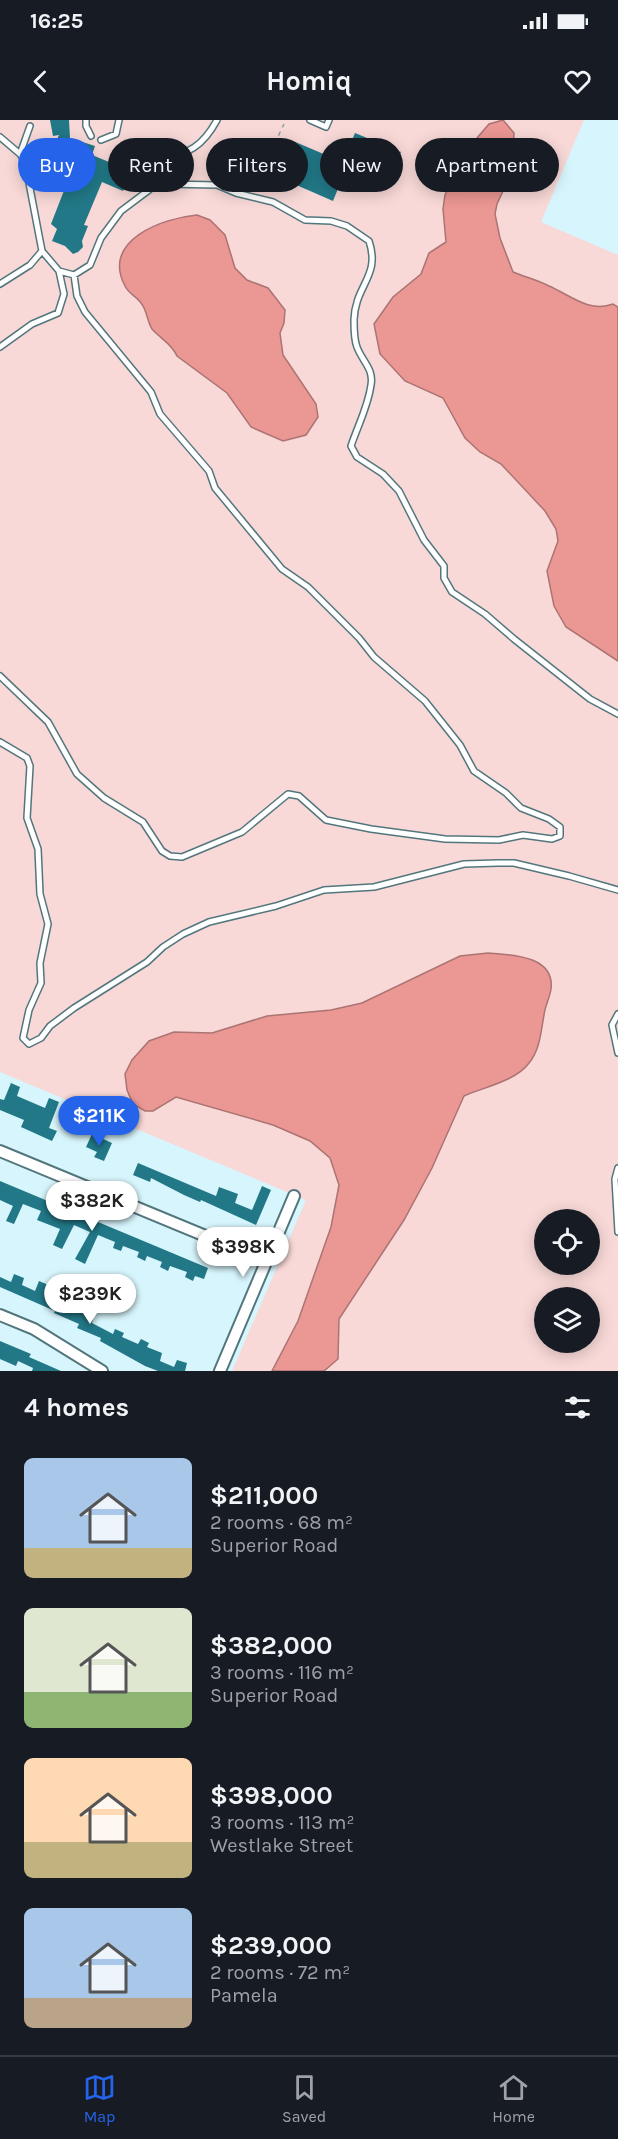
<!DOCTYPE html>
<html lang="en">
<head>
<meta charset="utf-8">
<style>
  :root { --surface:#171b24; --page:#242831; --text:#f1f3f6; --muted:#9ea1a6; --line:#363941; --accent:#2563eb }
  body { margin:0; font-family:Karla,sans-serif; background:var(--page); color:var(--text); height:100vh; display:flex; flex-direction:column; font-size:22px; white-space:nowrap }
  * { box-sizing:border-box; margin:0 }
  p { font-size:20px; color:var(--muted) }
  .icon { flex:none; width:33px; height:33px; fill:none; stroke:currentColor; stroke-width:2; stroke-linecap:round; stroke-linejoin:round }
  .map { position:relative; height:1251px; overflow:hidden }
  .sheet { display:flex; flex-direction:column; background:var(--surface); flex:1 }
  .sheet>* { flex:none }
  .top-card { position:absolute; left:18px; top:18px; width:582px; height:54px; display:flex; gap:12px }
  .tools { position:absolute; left:534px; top:1089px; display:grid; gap:12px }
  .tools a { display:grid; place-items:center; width:66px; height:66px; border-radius:50%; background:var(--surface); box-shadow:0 3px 15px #0003; font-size:30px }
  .price { position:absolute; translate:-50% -51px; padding:0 14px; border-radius:21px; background:#fff; color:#222; font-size:20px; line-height:39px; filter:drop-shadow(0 2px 3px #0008) }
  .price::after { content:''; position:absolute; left:50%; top:36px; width:18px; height:14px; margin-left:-9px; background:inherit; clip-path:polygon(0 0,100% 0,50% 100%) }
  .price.active { background:var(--accent); color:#fff }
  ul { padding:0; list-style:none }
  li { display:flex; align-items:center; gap:18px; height:150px; padding:0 24px }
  li span { display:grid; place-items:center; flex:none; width:168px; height:120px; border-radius:9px; color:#555 }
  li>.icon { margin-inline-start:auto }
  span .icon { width:72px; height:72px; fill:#fffc; stroke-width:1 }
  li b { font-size:26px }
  h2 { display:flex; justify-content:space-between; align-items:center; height:72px; padding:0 24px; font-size:26px }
  .pill { padding:0 21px; border-radius:27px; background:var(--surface); box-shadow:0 3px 15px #0003; font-size:21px; line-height:54px }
  .pill.active { background:var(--accent); color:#fff }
  .status { display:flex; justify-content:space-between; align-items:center; height:42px; padding:0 30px; background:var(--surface); direction:ltr }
  .status svg { height:16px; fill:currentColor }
  header { display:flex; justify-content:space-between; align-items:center; height:78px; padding:0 24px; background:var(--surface); font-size:27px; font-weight:700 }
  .menu { display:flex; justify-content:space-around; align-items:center; height:84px; border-top:2px solid var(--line); background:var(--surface); font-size:16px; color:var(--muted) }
  .menu a { display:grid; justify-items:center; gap:3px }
  .menu .active { color:var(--accent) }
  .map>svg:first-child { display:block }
  .green { fill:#f8d9d7; fill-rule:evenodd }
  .water { fill:#eb9794; stroke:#ab7473; stroke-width:1.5 }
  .building { fill:#227887 }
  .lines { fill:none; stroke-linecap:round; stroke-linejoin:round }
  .service-casing { stroke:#53767d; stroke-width:8 }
  .minor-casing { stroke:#53767d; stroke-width:14 }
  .path { stroke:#89a0a6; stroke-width:1.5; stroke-dasharray:4.5 4.5; stroke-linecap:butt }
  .service { stroke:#fff; stroke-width:5 }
  .minor { stroke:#fff; stroke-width:10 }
</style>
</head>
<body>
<div class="status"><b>16:25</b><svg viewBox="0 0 49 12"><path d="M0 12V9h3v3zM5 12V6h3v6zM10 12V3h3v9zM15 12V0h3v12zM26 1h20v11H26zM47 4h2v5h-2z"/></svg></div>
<header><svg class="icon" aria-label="back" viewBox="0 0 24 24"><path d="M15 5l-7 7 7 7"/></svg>Homiq<svg class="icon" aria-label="heart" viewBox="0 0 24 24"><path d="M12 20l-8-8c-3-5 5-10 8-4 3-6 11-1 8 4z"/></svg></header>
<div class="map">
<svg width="618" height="1251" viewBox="0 0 618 1251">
  <rect width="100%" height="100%" fill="#d7f5fc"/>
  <!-- green -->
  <path class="green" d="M0,0H584L541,102L618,135V1251H232L306,1080L0,952ZM544,1100H590V1144H544ZM544,1178H590V1222H544Z"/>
  <!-- water -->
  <path class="water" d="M503,0L514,13L512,52L497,84L495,94L500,118L513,152C525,157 538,160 549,166C570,175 589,193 613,184L618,187V541L566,507L554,486L547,451L558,421L556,409L545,391L501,344L480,332L465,318L443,278L405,261L380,234L374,204L393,177L421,154L429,133L446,122L443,89L445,75L466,31L489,4Z
    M197,95L210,100L225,115L235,148L247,160L268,168L285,190L284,203L280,213L283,235L316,284L318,297L306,315L283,321L251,307L227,273L177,236C172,224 161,219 152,209C147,201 147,190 141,183C137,177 128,173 125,166C101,120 163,98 197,95Z
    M488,833C510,835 555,835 551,869C550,877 545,886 544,895C541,911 540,930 529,943C516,961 484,967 464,976L432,1048L404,1100L339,1199L338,1239L324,1251H272L298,1201L331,1107L339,1065L330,1038L310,1021L273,1005L176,977L153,991H145L133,984L127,970L125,954L132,940L149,921L174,912L212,913L267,896L331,890L362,883L460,836Z"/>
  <!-- building -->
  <path class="building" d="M50,0H69L70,18L95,26L92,35L131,51L123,71L102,62L84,105L88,106L82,121L83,127L78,132L73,134L65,126L52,121L57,109L51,104L72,50L57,44L59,39L50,35L59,15L53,16Z
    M355,13L401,32L385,68L355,56L351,65L341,61L333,81L278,57L293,21L333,38L337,28L347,32Z
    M11,963L20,967L17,976L45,988L49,978L59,982L49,1008L57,1011L52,1021L21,1007L24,1000L0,990V979L4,980Z
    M92,1014L112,1023L104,1041L94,1037L97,1032L86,1027Z
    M138,1043L216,1076L219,1067L238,1074L235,1083L252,1090L262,1066L271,1070L256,1105L201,1080L200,1082L184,1075L151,1058L150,1062L133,1055Z
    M0,1061L208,1148L204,1159L195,1156L193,1161L185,1157L187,1152L170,1146L168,1151L160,1147L162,1142L147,1136L145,1141L137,1137L139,1132L123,1126L121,1131L113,1128L115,1122L98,1115L85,1144L75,1139L90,1112L74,1105L62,1129L53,1125L60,1109L37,1100L41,1091L23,1084L14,1104L6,1101L13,1086L0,1080Z
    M14,1154L24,1158L22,1165L35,1171L39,1161L58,1169L56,1175L71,1181L69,1189L94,1196L92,1203L113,1214L115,1209L124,1213L122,1217L138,1224L141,1219L149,1223L147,1227L162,1233L160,1241L174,1247L177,1240L187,1243L185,1251H158L145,1246L100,1221L101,1218L77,1208L79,1204L54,1193L55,1191L0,1167V1157L11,1162Z
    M0,1221L31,1234L29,1237L61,1251H32L33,1248L18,1241L16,1246L0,1239Z"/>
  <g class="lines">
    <!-- service casing -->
    <g class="service-casing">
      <path id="service" d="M86,0V6L91,16
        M310,0L326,7L329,0
        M30,6L20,34L25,42L42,131L59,151L74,155L90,145L101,118L121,91L149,70L157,61L160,38C188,35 203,26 217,0
        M0,17L20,34
        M101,20L116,14L119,0
        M157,61L164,64L217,65L236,73L273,82L305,100L331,101L347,106L369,121C381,156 355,165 354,200C354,208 354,220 357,227C362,241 374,249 371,265C368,287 358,305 351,326L357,337L383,354L399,371L424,420L444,446V458L452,472L485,494L514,519L590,579L618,594
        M0,164L30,145L42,131L30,145
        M0,227L32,204L58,193L64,174L59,151
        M0,556L48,602L77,654L104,678L143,702L162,731L170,736L182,737L242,712L288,674L299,676L326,700L371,709L445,719L499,720L523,715L552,719L560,716V707L549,699L521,688L506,673L474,651L460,625L425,581L374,537L359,518L308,467L282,449L215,368L209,351L160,294L151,272L85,192L77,176L74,155
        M0,622L27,638L30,646L27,698L38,729L40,774L48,804L40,843L41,863L29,890L23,918L29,924L41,918L50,906L74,888L147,842L163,827L183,814L209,802L276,786L324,770L374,767L464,744L498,743H514L569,756L618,770
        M618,894L612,905L618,933
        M618,1048L615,1059L618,1112"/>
    </g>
    <!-- minor casing -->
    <g class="minor-casing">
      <path id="minor" d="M0,1031L266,1141
        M0,1195L34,1209L102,1251
        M220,1251L294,1076"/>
    </g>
    <!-- path -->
    <path class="path" d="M283,34L272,29L284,4"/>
    <!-- service -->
    <use href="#service" class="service"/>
    <!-- minor -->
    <use href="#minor" class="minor"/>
  </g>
</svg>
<div class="tools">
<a><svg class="icon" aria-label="locate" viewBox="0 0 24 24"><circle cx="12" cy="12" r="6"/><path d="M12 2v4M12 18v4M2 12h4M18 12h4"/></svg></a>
<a><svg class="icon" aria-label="layers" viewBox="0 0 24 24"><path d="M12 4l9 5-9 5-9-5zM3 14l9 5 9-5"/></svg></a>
</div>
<b class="price active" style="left:99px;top:1027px">$211K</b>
<b class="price" style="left:92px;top:1112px">$382K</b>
<b class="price" style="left:243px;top:1158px">$398K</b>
<b class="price" style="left:90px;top:1205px">$239K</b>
<div class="top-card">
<a class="pill active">Buy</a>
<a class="pill">Rent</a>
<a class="pill">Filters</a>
<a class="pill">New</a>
<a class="pill">Apartment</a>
</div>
</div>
<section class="sheet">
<h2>4 homes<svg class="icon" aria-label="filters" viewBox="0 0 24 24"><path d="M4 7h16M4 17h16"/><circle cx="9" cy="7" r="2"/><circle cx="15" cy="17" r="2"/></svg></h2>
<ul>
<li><span style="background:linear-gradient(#a9c7e8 75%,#c2b280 0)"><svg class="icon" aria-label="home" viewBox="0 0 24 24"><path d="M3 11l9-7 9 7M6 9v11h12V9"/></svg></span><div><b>$211,000</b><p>2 rooms · 68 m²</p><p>Superior Road</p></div></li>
<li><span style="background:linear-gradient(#dfe7d0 70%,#8fb573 0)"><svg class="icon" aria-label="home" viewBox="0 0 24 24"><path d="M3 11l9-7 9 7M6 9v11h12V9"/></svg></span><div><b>$382,000</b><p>3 rooms · 116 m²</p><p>Superior Road</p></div></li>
<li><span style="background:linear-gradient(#ffd9b3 70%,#c2b280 0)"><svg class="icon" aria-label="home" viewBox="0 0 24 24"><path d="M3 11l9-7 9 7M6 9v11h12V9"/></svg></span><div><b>$398,000</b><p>3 rooms · 113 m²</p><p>Westlake Street</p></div></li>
<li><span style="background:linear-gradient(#a9c7e8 75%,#b9a48a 0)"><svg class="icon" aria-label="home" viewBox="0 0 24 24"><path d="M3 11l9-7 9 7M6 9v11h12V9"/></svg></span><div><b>$239,000</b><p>2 rooms · 72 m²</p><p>Pamela</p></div></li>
</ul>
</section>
<nav class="menu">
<a class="active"><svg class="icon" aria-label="map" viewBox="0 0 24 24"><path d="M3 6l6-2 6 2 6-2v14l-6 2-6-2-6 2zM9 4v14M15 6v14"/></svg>Map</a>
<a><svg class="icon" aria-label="saved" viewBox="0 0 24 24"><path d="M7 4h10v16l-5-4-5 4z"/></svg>Saved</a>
<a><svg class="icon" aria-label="home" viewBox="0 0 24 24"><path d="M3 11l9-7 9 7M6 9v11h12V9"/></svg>Home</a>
</nav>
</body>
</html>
